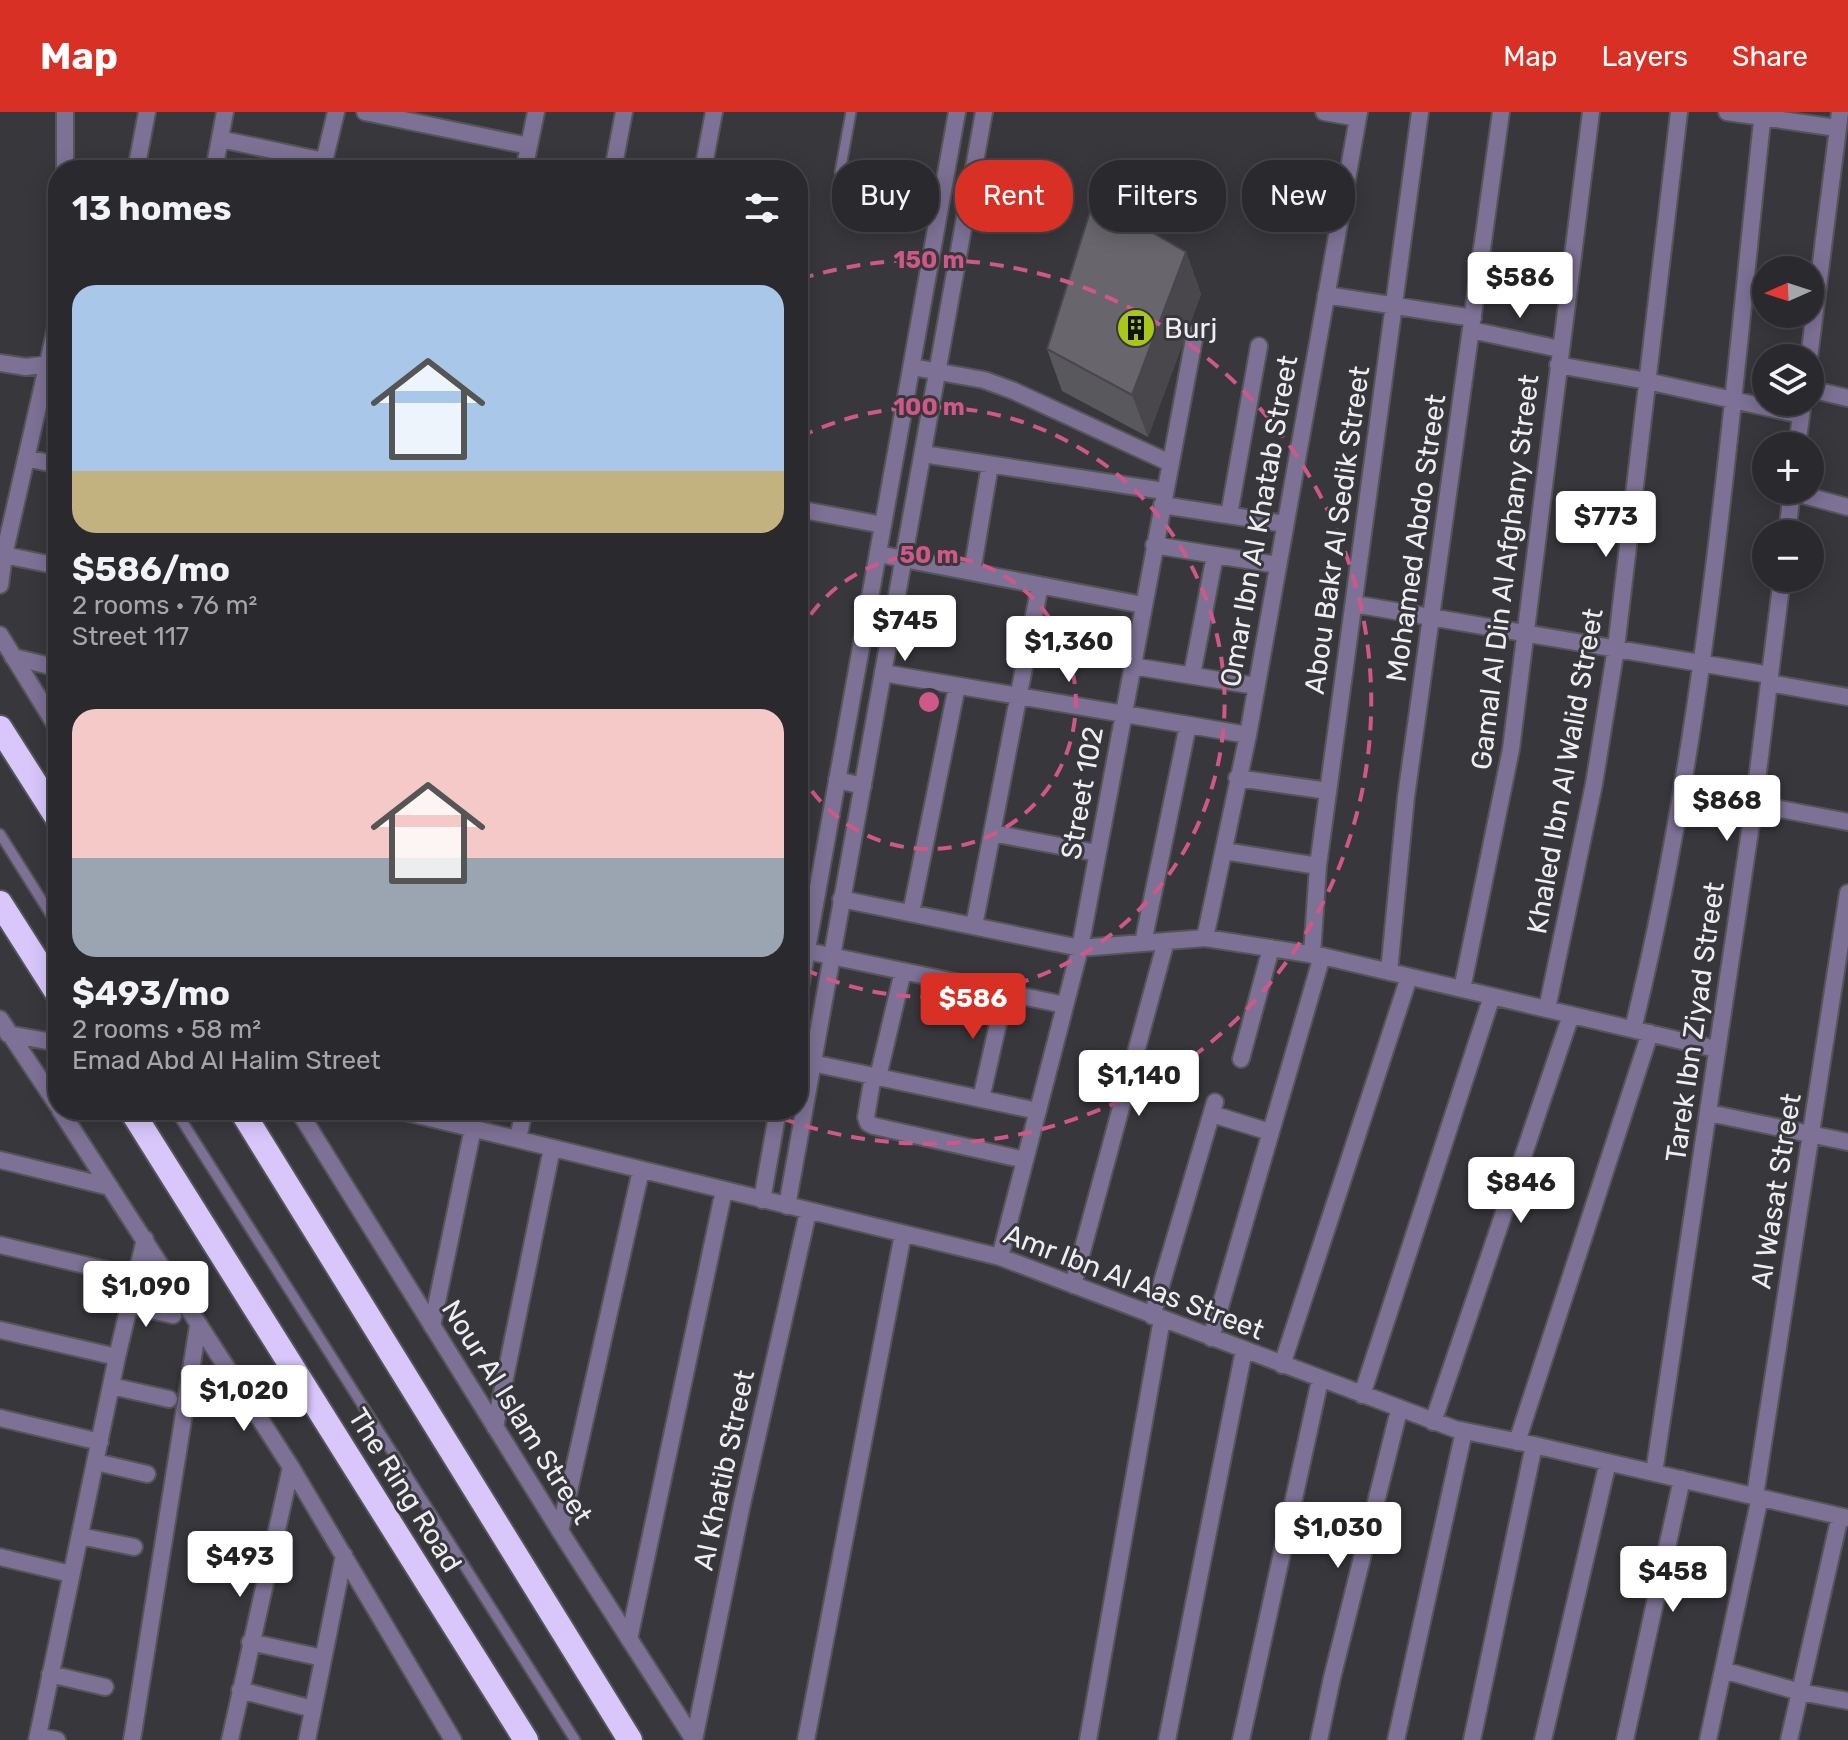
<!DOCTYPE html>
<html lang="en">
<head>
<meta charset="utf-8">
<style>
  :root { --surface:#2a292d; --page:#363539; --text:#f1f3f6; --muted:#a5a6aa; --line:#464549; --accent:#d93025 }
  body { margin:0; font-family:Rubik,sans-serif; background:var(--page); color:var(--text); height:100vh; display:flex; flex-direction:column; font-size:30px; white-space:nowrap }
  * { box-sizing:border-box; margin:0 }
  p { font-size:26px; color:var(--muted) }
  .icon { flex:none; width:44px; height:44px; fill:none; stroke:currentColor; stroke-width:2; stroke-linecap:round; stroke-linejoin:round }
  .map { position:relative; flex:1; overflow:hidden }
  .drawer { position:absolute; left:48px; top:48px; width:760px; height:960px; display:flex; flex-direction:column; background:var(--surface); border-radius:32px; box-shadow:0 4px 20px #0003,0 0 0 2px var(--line) }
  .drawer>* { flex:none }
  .banner { position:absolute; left:832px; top:48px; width:760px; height:72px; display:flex; gap:16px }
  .needle { width:52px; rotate:267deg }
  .controls { position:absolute; left:1752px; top:144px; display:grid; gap:16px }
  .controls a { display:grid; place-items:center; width:72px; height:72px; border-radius:50%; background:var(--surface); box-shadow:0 4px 20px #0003,0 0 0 2px var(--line); font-size:40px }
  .price { position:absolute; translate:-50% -68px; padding:0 18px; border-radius:8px; background:#fff; color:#222; font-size:26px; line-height:52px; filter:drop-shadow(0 2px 4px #0008) }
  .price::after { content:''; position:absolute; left:50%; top:48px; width:24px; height:18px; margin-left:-12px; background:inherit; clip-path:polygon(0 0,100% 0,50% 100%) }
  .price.active { background:var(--accent); color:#fff }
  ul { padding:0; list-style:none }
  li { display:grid; align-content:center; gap:16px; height:424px; padding:0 24px }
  li span { display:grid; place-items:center; height:248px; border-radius:24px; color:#555 }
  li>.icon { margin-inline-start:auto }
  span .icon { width:144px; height:144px; fill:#fffc; stroke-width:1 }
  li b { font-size:34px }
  h2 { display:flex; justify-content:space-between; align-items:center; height:96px; padding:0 24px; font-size:34px }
  .tag { padding:0 28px; border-radius:32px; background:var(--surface); box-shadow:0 4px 20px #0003,0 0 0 2px var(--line); font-size:28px; line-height:72px }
  .tag.active { background:var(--accent); color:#fff }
  header { display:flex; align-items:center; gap:48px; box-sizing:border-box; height:112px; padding:0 40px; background:var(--accent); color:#fff }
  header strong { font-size:38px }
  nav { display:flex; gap:44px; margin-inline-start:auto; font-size:28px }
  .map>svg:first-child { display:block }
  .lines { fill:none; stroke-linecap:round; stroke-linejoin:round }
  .service-casing { stroke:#555459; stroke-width:13 }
  .minor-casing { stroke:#555459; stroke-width:20 }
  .tertiary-casing { stroke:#555459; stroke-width:20 }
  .motorway-casing { stroke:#555459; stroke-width:28 }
  .service { stroke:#7d7195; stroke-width:9 }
  .minor { stroke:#7d7195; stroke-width:16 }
  .tertiary { stroke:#7d7195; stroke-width:16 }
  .motorway { stroke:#d9c7fc; stroke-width:24 }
  .wall { fill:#59585d }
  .shaded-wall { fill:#49474c }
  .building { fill:#68666c; stroke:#49474c; stroke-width:2 }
  .ring { fill:none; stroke:#cf5888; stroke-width:4; stroke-dasharray:14 10 }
  .labels { text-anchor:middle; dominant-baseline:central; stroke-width:6; stroke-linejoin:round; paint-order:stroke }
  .poi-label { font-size:28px; fill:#eeedf1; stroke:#38373c; text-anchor:start }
  .street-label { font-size:28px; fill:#eeedf1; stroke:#38373c }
  .centre { fill:#cf5888; stroke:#38373c; stroke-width:4 }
  .ring-label { font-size:24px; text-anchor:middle; font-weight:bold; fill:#cf5888; stroke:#38373c; stroke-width:6; stroke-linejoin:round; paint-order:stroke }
</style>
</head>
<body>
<header>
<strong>Map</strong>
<nav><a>Map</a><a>Layers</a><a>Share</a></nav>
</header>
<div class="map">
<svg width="1848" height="1628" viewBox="0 0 1848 1628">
  <rect width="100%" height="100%" fill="#38373c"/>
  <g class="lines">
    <!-- service casing -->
    <g class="service-casing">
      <path id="service" d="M840,60L851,0
        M0,722L58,814
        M175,998L575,1628"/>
    </g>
    <!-- minor casing -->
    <g class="minor-casing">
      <path id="minor" d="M365,0L529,34
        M1324,0L1358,6
        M1727,0L1837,16
        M220,27L324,49
        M65,58V0
        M136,58L147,0
        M214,58L225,0
        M322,58L336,0
        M524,58L536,0
        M613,58L624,0
        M703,58L714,0
        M1326,183L1473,206
        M1471,218L1560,237
        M1809,246L1840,0
        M0,251L26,255L56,251
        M1558,253L1647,269L1801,303
        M912,255L984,268L1014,279L1170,351
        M1810,277L1848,286
        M1797,334L1803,290
        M923,342L1164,379
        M26,346L58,353
        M1792,380L1848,395
        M1162,393L1285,412
        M798,397L883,413
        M1229,403L1259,234
        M1787,422L1792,378
        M1154,433L1278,453
        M878,442L1143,493
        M4,443L58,454
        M972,460L990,353
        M0,473L4,443L58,207
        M1354,492L1770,563
        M13,545L58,556
        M1132,554L1256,574
        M883,561L1248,623
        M1192,563L1215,443
        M1769,571L1848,585
        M1237,666L1328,679
        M837,668L863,674
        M1754,692L1848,710
        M992,721L1097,741
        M1224,739L1318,754
        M841,787L1080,836L1205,826L1322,844L1716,937
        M911,801L957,574
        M974,814L1040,473
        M1205,826L1248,623L1359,0
        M1143,831L1188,613
        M807,839L1065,893
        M1312,843L1318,754L1420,0
        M1389,860L1406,685L1501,0
        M1462,877L1511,637L1591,0
        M1547,897L1594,672L1616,536L1679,0
        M0,907L58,994
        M1633,917C1707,617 1730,307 1763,0
        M8,922L58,931
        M1241,947L1271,836
        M798,948L1038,999
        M873,964L866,1005L868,1011L874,1014L1025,1048
        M878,965L903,859
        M981,987L1005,881
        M60,998L291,1355L453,1628
        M397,998L1000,1145L1455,1317L1534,1333L1848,1406
        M1709,1001L1848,1030
        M1212,1002L1270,1020
        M518,1027L524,998
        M0,1048L110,1075
        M0,1133L136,1165
        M1000,1145L1080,836L1195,222
        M1073,1173L1166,829
        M129,1193L173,1203
        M1152,1204L1215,990
        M432,1214L473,1016
        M0,1218L117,1245
        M1211,1226L1322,844
        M1282,1253L1409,865
        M111,1274L169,1287
        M1362,1283L1492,884
        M0,1306L100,1330
        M1433,1310L1571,903
        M495,1315L552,1036
        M1517,1330L1650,921
        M96,1350L147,1362
        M1654,1361L1754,692L1782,466
        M1755,1384L1848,781
        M560,1419L641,1058
        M80,1424L134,1435
        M0,1445L71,1462
        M629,1527L724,1078
        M250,1530L323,1546
        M1723,1558L1800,1580L1848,1589
        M50,1562L105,1575
        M240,1578L313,1597
        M38,1624L57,1628
        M37,1628L117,1245L145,1127
        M132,1628L198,1214
        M230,1628L291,1355
        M307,1628L344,1443
        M694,1628L742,1392L808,1100
        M806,1628L903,1122
        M1088,1628L1162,1207
        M1167,1628L1244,1238
        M1241,1628L1320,1268
        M1319,1628L1332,1566L1399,1298
        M1396,1628L1464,1319
        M1472,1628L1534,1333
        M1543,1628L1608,1350
        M1625,1628L1682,1367
        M1708,1628L1760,1385
        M1789,1628L1840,1404"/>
    </g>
    <!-- tertiary casing -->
    <g class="tertiary-casing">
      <path id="tertiary" d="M0,523L58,617
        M798,887L957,0
        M298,998L560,1419L694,1628
        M762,1088L778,998
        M787,1094L984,0"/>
    </g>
    <!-- motorway casing -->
    <g class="motorway-casing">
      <path id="motorway" d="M0,616L58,707
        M0,791L58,882
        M131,998L526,1628
        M241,998L630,1628"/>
    </g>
    <!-- service -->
    <use href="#service" class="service"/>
    <!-- minor -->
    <use href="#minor" class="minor"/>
    <!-- tertiary -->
    <use href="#tertiary" class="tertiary"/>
    <!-- motorway -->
    <use href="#motorway" class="motorway"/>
  </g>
  <!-- wall -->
  <path class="wall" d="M1186,140L1201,182L1148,325L1062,279L1047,237Z"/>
  <!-- shaded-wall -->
  <path class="shaded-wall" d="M1186,140L1201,182L1148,325L1132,283Z"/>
  <!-- building -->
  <path class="building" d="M1094,87L1186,140L1132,283L1047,237Z"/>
  <!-- distance rings -->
  <g class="ring">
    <path d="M798 523A147 147 0 1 1 798 657"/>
    <path d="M800 325A295 295 0 1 1 800 855"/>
    <path d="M800 167A442 442 0 1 1 760 998"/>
  </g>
  <!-- icons -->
  <defs>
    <g id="building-disc" transform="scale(2)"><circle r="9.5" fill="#a9c719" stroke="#38373c"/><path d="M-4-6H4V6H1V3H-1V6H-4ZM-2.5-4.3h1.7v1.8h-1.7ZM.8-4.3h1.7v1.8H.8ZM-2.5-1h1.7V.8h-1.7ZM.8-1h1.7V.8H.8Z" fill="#111"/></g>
  </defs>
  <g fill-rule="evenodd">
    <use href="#building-disc" x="1136" y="216"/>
  </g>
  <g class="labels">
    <!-- poi labels -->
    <g class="poi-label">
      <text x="1164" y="216">Burj</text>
    </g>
    <!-- street labels -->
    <g class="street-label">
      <text transform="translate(1259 409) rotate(-80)">Omar Ibn Al Khatab Street</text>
      <text transform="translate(1337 418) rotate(-82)">Abou Bakr Al Sedik Street</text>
      <text transform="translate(1416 426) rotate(-82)">Mohamed Abdo Street</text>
      <text transform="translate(1505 460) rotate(-83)">Gamal Al Din Al Afghany Street</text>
      <text transform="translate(1565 659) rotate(-80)">Khaled Ibn Al Walid Street</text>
      <text transform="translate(1082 681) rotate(-80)">Street 102</text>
      <text transform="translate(1695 910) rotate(-82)">Tarek Ibn Ziyad Street</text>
      <text transform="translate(1776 1079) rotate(-81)">Al Wasat Street</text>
      <text transform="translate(1134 1170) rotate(21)">Amr Ibn Al Aas Street</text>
      <text transform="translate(517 1300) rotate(58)">Nour Al Islam Street</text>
      <text transform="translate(724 1358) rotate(-78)">Al Khatib Street</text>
      <text transform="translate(405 1378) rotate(58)">The Ring Road</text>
    </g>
  </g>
  <circle cx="929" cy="590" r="12" class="centre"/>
  <g class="ring-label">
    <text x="929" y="156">150 m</text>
    <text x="929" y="303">100 m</text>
    <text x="929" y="451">50 m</text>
  </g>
</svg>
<div class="controls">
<a><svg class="needle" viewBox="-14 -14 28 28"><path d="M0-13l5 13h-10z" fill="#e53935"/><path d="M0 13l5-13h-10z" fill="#a5a6aa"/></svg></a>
<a><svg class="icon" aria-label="layers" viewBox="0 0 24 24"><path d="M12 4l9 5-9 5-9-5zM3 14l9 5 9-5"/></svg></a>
<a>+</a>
<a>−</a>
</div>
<b class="price" style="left:1520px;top:208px">$586</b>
<b class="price" style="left:1606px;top:447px">$773</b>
<b class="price" style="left:905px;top:551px">$745</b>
<b class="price" style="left:1069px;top:572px">$1,360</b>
<b class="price" style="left:1727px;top:731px">$868</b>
<b class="price active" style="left:973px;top:929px">$586</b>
<b class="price" style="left:1139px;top:1006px">$1,140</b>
<b class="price" style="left:1521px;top:1113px">$846</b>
<b class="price" style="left:146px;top:1217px">$1,090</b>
<b class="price" style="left:244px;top:1321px">$1,020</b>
<b class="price" style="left:1338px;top:1458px">$1,030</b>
<b class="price" style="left:240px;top:1487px">$493</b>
<b class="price" style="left:1673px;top:1502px">$458</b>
<div class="banner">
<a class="tag">Buy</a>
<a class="tag active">Rent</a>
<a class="tag">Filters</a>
<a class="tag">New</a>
</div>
<section class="drawer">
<h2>13 homes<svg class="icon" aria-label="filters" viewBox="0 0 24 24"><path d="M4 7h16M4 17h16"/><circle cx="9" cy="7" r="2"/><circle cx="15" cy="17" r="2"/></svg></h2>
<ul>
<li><span style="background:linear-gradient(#a9c7e8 75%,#c2b280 0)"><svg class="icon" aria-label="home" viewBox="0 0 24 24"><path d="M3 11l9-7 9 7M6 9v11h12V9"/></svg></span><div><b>$586/mo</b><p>2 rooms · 76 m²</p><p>Street 117</p></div></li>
<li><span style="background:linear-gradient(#f6c9c9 60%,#9aa5b1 0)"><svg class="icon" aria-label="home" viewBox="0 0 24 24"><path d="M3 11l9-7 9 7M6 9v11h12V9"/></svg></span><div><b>$493/mo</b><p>2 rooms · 58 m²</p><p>Emad Abd Al Halim Street</p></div></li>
</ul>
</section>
</div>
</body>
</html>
